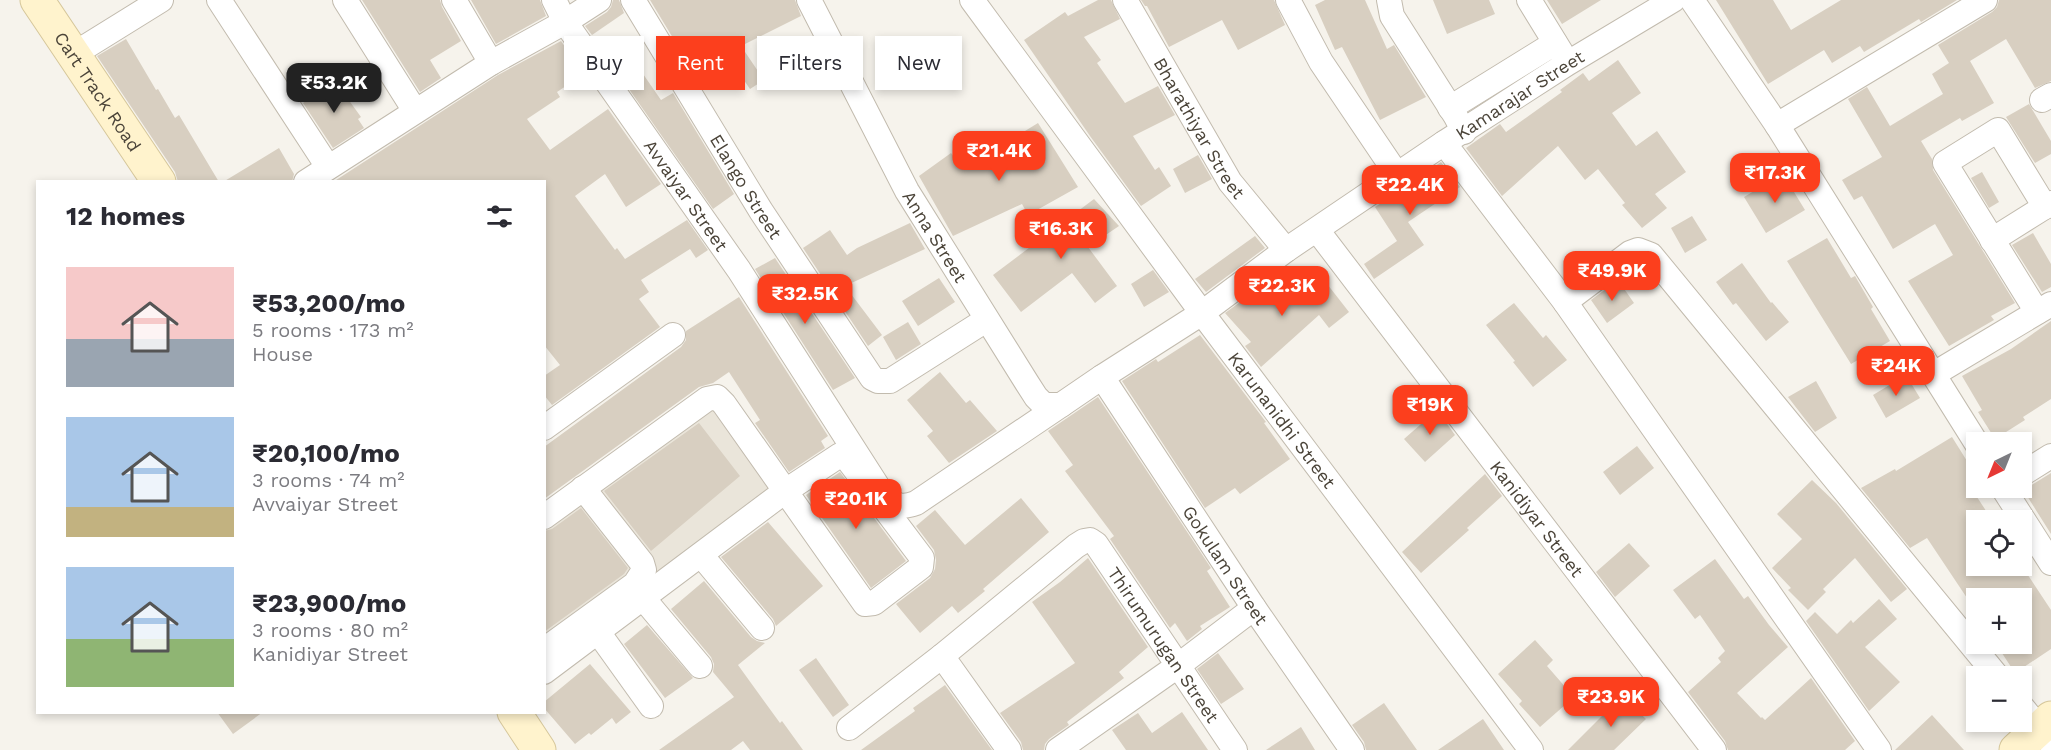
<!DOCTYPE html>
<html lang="en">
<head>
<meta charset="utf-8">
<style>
  :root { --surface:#fff; --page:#f7f7f7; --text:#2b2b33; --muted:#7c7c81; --accent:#fc3f1d }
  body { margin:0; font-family:"Work Sans",sans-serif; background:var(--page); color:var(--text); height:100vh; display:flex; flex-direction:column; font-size:22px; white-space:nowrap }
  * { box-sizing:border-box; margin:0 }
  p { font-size:20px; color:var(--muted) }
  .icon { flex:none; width:33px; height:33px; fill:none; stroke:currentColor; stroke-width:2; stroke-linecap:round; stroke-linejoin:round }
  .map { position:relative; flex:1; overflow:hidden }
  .sheet { position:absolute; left:36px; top:180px; width:510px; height:534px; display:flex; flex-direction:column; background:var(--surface); border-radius:0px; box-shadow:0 3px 9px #0003 }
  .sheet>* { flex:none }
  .hud { position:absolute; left:564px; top:36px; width:570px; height:54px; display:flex; gap:12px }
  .needle { width:39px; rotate:223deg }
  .controls { position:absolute; left:1966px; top:432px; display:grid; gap:12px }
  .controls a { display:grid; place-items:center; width:66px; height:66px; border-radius:0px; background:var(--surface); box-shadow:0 3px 9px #0003; font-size:30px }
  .price { position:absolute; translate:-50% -51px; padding:0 14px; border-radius:12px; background:var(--accent); color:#fff; font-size:20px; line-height:39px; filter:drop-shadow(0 2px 3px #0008) }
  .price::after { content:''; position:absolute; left:50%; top:36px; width:18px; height:14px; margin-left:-9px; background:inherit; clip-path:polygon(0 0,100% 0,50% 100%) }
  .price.selected { background:#222; color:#fff }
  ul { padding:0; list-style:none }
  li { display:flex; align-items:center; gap:18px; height:150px; padding:0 30px }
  li span { display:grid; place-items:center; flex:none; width:168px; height:120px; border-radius:0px; color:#555 }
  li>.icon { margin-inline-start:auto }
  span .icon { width:72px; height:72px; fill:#fffc; stroke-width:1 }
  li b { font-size:26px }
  h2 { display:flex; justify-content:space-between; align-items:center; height:72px; padding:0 30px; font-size:26px }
  .tag { padding:0 21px; border-radius:0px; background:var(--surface); box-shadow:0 3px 9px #0003; font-size:21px; line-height:54px }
  .tag.selected { background:var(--accent); color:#fff }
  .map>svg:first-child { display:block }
  .residential { fill:#eae5da }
  .building { fill:#d8cfc1 }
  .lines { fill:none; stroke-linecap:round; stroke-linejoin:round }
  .street-casing { stroke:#c2bbae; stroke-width:26 }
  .secondary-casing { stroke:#d6c79b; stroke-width:35 }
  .street { stroke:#fff; stroke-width:24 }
  .secondary { stroke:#fff3cd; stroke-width:33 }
  .labels { text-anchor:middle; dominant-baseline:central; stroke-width:4.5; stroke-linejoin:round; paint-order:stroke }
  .street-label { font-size:18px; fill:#4b4439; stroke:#fff }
</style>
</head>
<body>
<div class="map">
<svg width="2051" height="750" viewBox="0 0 2051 750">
  <rect width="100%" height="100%" fill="#f6f3ec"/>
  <!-- residential -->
  <path class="residential" d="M715,386L781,483L545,658V513Z"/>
  <!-- building -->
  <path class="building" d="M362,0H440L442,7L461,41L430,60L441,78L420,92Z
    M471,0H540L546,16L496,44Z
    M613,0H619L624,13L592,35L585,26L607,12L611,7Z
    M650,0H795L801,16L741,46L764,80L750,89L726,54L696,76Z
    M1098,0H1111L1120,19L1084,37L1101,60L1097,63L1125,103L1158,86L1175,115L1133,136L1155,170L1159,167L1171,186L1141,206L1090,136L1024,40L1065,12L1068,16Z
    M1141,0H1274L1285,25L1238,50L1222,20L1169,47L1147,6H1145Z
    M1325,0H1365L1387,49L1394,45L1426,97L1380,120L1342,47L1335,50L1315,5Z
    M1433,0H1489L1495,14L1447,34Z
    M1547,0H1601L1562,24Z
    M1716,0H1773L1791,30L1841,0H1957L1921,22L1919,19L1864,52L1860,46L1832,63L1824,50L1768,84Z
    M1999,0H2051V81L2035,88L2006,39L1970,61L1994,103L1962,121L1960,118L1921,141L1932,159L1933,170L2015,303L1991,316L1994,320L1949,346L1908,281L1953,255L1935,224L1893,249L1862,196L1854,200L1842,180L1882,157L1848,99L1867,87L1890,126L1943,94L1932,74L1949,63L1938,45L1992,12L1997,7Z
    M126,39L156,90L158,89L175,118L179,115L219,182H178L175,172L97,56Z
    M561,41L584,74L557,92L560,97L527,119L550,150L608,109L661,184L626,207L605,174L575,196L615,250L617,248L625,259L687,220L708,250L696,258L690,249L641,280L649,292L639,299L660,327L552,405L544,395V376L560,365L544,345V182H333L498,75Z
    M1618,60L1641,93L1612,113L1636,146L1657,131L1686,172L1655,194L1667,208L1642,228L1622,205L1625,203L1598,169L1585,180L1558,146L1502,196L1466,148L1500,124L1506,132L1562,92L1560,90L1583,73L1589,81Z
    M641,71L661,100L673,93L734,194L713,209L624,82Z
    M335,81L361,117L358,119L364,128L333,148L303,103Z
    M2029,104L2051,141V154L2035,163L2006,117Z
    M1038,123L1078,187L1028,215L1022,204L953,236L919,176L951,153L963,169Z
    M279,148L294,174L292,182H223Z
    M1198,155L1212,179L1185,193L1173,169Z
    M1441,162L1460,187L1408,222L1424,245L1374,279L1364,264L1397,241L1375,207L1406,187Z
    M1982,172L1999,202L1989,208L1971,178Z
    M1783,174L1805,210L1766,233L1744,197Z
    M1094,199L1119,226L1088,247L1117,286L1095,303L1072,273L1021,312L993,275Z
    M1692,216L1707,240L1685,253L1671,228Z
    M910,223L925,249L845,286L882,335L868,346L803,248L830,230L847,255L857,248Z
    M2033,233L2051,264V287L2042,292L2012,245Z
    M1255,236L1265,248L1206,292L1195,279Z
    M1827,238L1851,278L1855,276L1873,307L1871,309L1890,341L1851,364L1787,261Z
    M775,258L855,378L833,390L755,269Z
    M1742,263L1771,303L1772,302L1789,322L1766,341L1736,303L1733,305L1716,282Z
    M1153,270L1169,292L1144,307L1131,284Z
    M939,278L955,302L918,326L902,301Z
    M1272,279L1294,303L1324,280L1349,312L1329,328L1319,315L1261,367L1245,346L1251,342L1225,313Z
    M1618,280L1634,303L1607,323L1591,300Z
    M739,297L828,436L821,441L825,448L789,472L755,423L760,420L729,372L713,383L699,387L544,499V447L681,347L686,340V331Z
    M1514,303L1543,338L1546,335L1567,360L1533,387L1513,362L1515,361L1486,325Z
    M2051,321V399L2023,417L2025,420L1995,439L1978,412L1982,410L1962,376L2011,349Z
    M908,322L921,344L896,360L883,337Z
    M1200,335L1266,422L1264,423L1290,459L1240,494L1235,488L1205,508L1122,381L1156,359L1158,362Z
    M940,372L966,403L970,400L997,431L949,463L927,436L933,431L907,400Z
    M1906,375L1920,398L1886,418L1873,395Z
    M1816,381L1837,418L1815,432L1788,397Z
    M1098,397L1211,568L1207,571L1230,607L1200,626L1202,629L1187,641L1175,623L1170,628L1110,539L1114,536L1065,471L1073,465L1048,431Z
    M1437,410L1455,435L1425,462L1404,439Z
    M699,423L740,476L651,551L604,491Z
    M1952,437L1977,477V497L1992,520H1977V566H2022L2051,610V649L2015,673L1996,644H2022V598H1967L1927,538L1910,548L1861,488L1895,469L1896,471Z
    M1637,446L1654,468L1620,495L1603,472Z
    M840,472L906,561L871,588L806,495Z
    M2051,473V534L2022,488L2030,486Z
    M1485,474L1502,496L1467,528L1469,530L1421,573L1402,552Z
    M1812,480L1836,503L1907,589L1891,602L1855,558L1823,589L1826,592L1808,610L1788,590L1791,588L1772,568L1802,539L1777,514Z
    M1021,498L1049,532L983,589L985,591L958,613L952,606L920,633L896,604L930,578L935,569L936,560L934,550L916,526L935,510L965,545Z
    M581,508L628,568L624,574L544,632V531L552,529Z
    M768,522L823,586L776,626L773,619L721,557Z
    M1629,543L1650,566L1615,597L1596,572Z
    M1088,558L1148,647L1119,672L1124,678L1067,722L1069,725L1049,739L1045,744L1044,750H1023L1021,742L1000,713L1075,663L1032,602L1060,582Z
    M1715,559L1744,599L1748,596L1769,625L1788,647L1737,693L1761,718L1762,717L1765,720L1811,678L1855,741L1845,750H1728L1725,741L1688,692L1721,662L1718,658L1725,651L1700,615L1695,619L1673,590Z
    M704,581L751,637L757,641L765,643L738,665L780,723L782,721L803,750H750L743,741L731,750H659L734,697L713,672L714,664L711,657L671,609Z
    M1879,599L1897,619L1865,647L1900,682L1869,711L1806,621L1815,612L1837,634L1851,620L1853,623Z
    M647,625L693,678L665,698L624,644Z
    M1535,640L1553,660L1547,666L1574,697L1540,727L1519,704L1522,701L1498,674Z
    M1218,653L1244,689L1221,704L1197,669Z
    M816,658L849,705L833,717L799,670Z
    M590,664L631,712L616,724L612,718L591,735L589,733L575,744L544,708V702Z
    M945,685L992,750H861L915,711L913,708Z
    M1622,696L1646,719L1614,750H1568Z
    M1384,703L1417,750H1366L1364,742L1352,725Z
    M217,712H263L233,734Z
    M1182,712L1208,750H1126L1112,730L1138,713L1152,733Z
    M1932,715L1964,750H1895Z
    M1483,719L1504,750H1438Z
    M1301,727L1315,750H1266Z"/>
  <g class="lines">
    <!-- street casing -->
    <g class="street-casing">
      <g id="street">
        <path d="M219,0L328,167"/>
        <path d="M345,0L415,111"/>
        <path d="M454,0L491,63"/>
        <path id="s1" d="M554,0L565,22L739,270L880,490C893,503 897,510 916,503L1061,405"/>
        <path id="s2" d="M633,0L761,211L872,378L878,381H890L986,320"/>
        <path id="s3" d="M809,0L907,191L1027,383L1036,397L1044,405H1061L1102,377L1202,313L1286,250L1444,143L1568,63L1673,0"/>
        <path id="s4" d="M972,0L1202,313L1531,750"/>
        <path id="s5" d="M1125,0L1230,182L1286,250"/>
        <path d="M1288,0L1321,62L1398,176"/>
        <path d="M1389,0L1392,16L1455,115L1464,132"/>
        <path d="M1529,0L1564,57"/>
        <path d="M1692,0L1777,125L1977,444"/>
        <path d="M74,54L161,0"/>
        <path d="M2042,100L2051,95"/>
        <path d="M1450,108L1555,43"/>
        <path d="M1777,125L1985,0"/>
        <path d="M1444,143L1565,302L1879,750"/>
        <path d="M306,182L491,63L565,22L599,0"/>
        <path id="s6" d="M1317,230L1714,750"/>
        <path d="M1992,240L2051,203"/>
        <path d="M1565,302L1630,253L1638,250L1651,255L1997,676"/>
        <path d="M2037,312L1945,163L1998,130L2045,207"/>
        <path d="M1934,374L2051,304"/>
        <path id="s7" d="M1102,377L1254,608L1352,750"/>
        <path d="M544,428L673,335"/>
        <path d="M2022,474L2051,456"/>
        <path d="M2003,488L2051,563"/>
        <path d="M544,517L707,399L717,397L724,404L865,604L874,603L921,567L922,558L845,456L840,455L784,492L544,672"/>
        <path d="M701,555L762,628"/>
        <path d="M643,598L700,666"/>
        <path d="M598,632L651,706"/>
        <path d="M544,650L635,584L644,570L642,563L583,488"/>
        <path d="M942,656L1009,750"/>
        <path d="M2022,707L2051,743"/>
        <path id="s8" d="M849,728L942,656L1076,546L1084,541L1090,540L1096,544L1235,750"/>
        <path d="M1058,750L1179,665L1254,608"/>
      </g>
    </g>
    <!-- secondary casing -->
    <g class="secondary-casing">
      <g id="secondary">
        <path id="s9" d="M37,0L159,182"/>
        <path d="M514,712L539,750"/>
        <path d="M2016,750L2051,718"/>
      </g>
    </g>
    <!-- street -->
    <use href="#street" class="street"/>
    <!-- secondary -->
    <use href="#secondary" class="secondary"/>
  </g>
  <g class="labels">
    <!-- street labels -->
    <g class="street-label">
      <text stroke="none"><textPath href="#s9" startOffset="110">Cart Track Road</textPath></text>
      <text stroke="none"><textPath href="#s3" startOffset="1040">Kamarajar Street</textPath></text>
      <text stroke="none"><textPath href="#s5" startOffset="148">Bharathiyar Street</textPath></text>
      <text stroke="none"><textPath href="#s2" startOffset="218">Elango Street</textPath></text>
      <text stroke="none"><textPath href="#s1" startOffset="236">Avvaiyar Street</textPath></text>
      <text stroke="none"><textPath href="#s3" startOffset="268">Anna Street</textPath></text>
      <text stroke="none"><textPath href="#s4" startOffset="522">Karunanidhi Street</textPath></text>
      <text stroke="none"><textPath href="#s6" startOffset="363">Kanidiyar Street</textPath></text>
      <text stroke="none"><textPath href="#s7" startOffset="225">Gokulam Street</textPath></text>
      <text stroke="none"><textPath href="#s8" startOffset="435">Thirumurugan Street</textPath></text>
    </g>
  </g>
</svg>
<div class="controls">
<a><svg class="needle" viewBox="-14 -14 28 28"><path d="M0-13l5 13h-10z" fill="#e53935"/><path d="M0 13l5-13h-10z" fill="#7c7c81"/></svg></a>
<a><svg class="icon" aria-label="locate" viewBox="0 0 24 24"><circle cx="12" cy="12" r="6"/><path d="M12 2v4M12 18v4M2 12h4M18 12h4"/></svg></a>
<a>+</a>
<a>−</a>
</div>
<b class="price selected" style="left:334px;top:114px">₹53.2K</b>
<b class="price" style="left:999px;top:182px">₹21.4K</b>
<b class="price" style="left:1775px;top:204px">₹17.3K</b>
<b class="price" style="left:1410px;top:216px">₹22.4K</b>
<b class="price" style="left:1061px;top:260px">₹16.3K</b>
<b class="price" style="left:1612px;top:302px">₹49.9K</b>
<b class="price" style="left:1282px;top:317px">₹22.3K</b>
<b class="price" style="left:805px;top:325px">₹32.5K</b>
<b class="price" style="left:1896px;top:397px">₹24K</b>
<b class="price" style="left:1430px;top:436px">₹19K</b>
<b class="price" style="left:856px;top:530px">₹20.1K</b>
<b class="price" style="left:1611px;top:728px">₹23.9K</b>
<div class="hud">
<a class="tag">Buy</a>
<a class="tag selected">Rent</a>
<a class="tag">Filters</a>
<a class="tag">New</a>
</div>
<section class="sheet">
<h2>12 homes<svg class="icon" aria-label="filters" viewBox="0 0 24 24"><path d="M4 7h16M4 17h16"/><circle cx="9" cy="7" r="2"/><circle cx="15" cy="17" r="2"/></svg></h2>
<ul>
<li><span style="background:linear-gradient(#f6c9c9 60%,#9aa5b1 0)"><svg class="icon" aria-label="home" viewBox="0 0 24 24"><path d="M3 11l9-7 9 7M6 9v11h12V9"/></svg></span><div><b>₹53,200/mo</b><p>5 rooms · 173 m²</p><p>House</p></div></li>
<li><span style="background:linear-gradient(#a9c7e8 75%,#c2b280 0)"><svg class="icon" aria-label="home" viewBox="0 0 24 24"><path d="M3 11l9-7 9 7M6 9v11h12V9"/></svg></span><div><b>₹20,100/mo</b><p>3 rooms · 74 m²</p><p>Avvaiyar Street</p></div></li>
<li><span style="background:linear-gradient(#a9c7e8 60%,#8fb573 0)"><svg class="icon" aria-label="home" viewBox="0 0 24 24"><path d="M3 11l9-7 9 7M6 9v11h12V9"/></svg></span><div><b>₹23,900/mo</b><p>3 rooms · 80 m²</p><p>Kanidiyar Street</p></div></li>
</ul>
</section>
</div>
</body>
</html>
